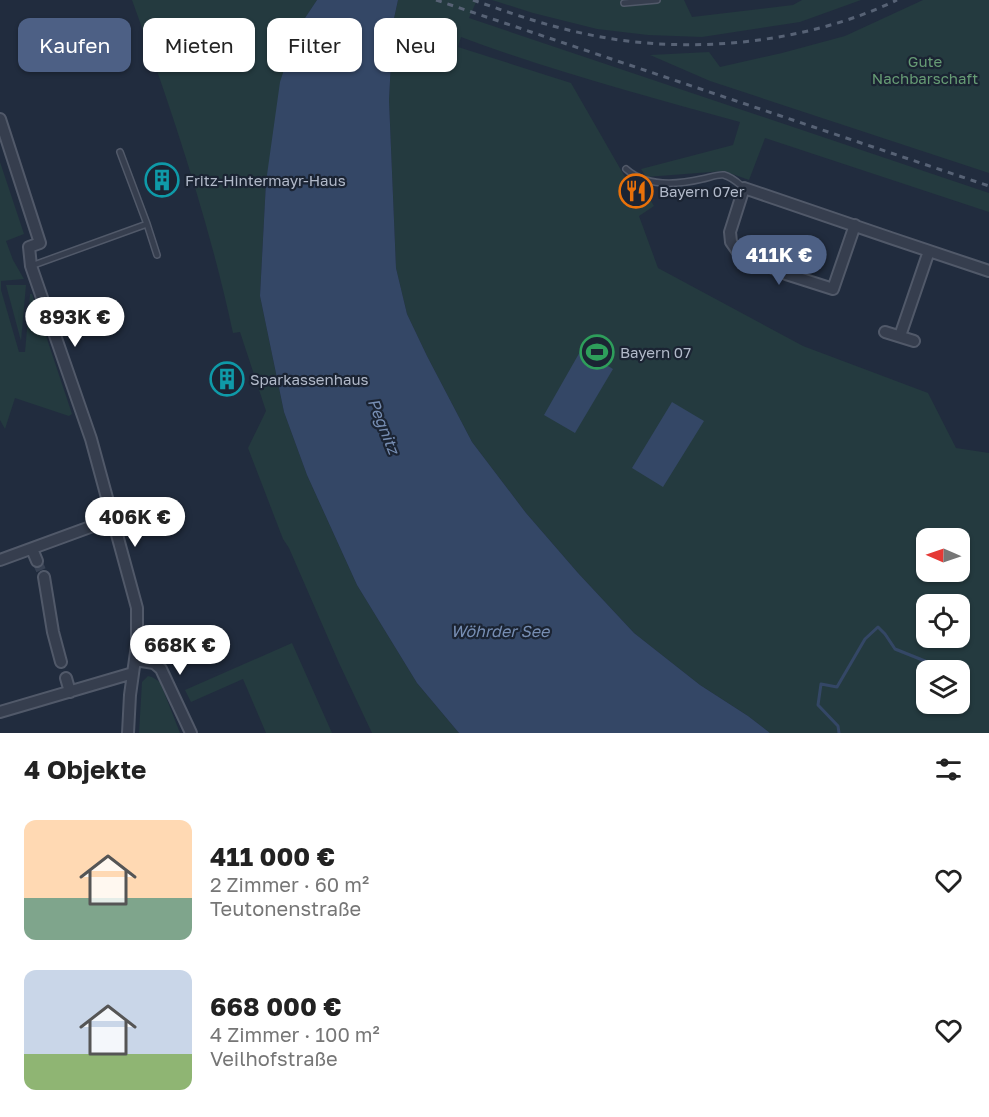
<!DOCTYPE html>
<html lang="de">
<head>
<meta charset="utf-8">
<style>
  :root { --surface:#fff; --page:#f2f2f2; --text:#222; --muted:#767676; --accent:#4d6085 }
  body { margin:0; font-family:"Golos Text",sans-serif; background:var(--page); color:var(--text); height:100vh; display:flex; flex-direction:column; font-size:22px; white-space:nowrap }
  * { box-sizing:border-box; margin:0 }
  p { font-size:20px; color:var(--muted) }
  .icon { flex:none; width:33px; height:33px; fill:none; stroke:currentColor; stroke-width:2; stroke-linecap:round; stroke-linejoin:round }
  .map { position:relative; height:733px; overflow:hidden }
  .drawer { display:flex; flex-direction:column; background:var(--surface); flex:1 }
  .drawer>* { flex:none }
  .banner { position:absolute; left:18px; top:18px; width:600px; height:54px; display:flex; gap:12px }
  .needle { width:39px; rotate:272deg }
  .tools { position:absolute; left:916px; top:528px; display:grid; gap:12px }
  .tools a { display:grid; place-items:center; width:54px; height:54px; border-radius:12px; background:var(--surface); box-shadow:0 2px 4px #0004; font-size:30px }
  .price { position:absolute; translate:-50% -51px; padding:0 14px; border-radius:21px; background:#fff; color:#222; font-size:20px; line-height:39px; filter:drop-shadow(0 2px 3px #0008) }
  .price::after { content:''; position:absolute; left:50%; top:36px; width:18px; height:14px; margin-left:-9px; background:inherit; clip-path:polygon(0 0,100% 0,50% 100%) }
  .price.active { background:var(--accent); color:#fff }
  ul { padding:0; list-style:none }
  li { display:flex; align-items:center; gap:18px; height:150px; padding:0 24px }
  li span { display:grid; place-items:center; flex:none; width:168px; height:120px; border-radius:12px; color:#555 }
  li>.icon { margin-inline-start:auto }
  span .icon { width:72px; height:72px; fill:#fffc; stroke-width:1 }
  li b { font-size:26px }
  h2 { display:flex; justify-content:space-between; align-items:center; height:72px; padding:0 24px; font-size:26px }
  .chip { padding:0 21px; border-radius:12px; background:var(--surface); box-shadow:0 2px 4px #0004; font-size:21px; line-height:54px }
  .chip.active { background:var(--accent); color:#fff }
  .map>svg:first-child { display:block }
  .green { fill:#243a3f; fill-rule:evenodd }
  .water { fill:#344766 }
  .lines { fill:none; stroke-linecap:round; stroke-linejoin:round }
  .stream { stroke:#344766; stroke-width:3 }
  .minor-tunnel { stroke:#374153; stroke-width:10; stroke-dasharray:10 5; stroke-linecap:butt }
  .service-casing { stroke:#515969; stroke-width:8 }
  .minor-casing { stroke:#515969; stroke-width:14 }
  .service { stroke:#363e4e; stroke-width:5 }
  .minor { stroke:#363e4e; stroke-width:10 }
  .rail { stroke:#576275; stroke-width:3; stroke-dasharray:6 6; stroke-linecap:butt }
  .labels { text-anchor:middle; dominant-baseline:central; stroke-width:4.5; stroke-linejoin:round; paint-order:stroke }
  .park-label { font-size:15px; fill:#679c75; stroke:#1b2433 }
  .poi-label { font-size:15px; fill:#b1b9c9; stroke:#1b2433; text-anchor:start }
  .water-label { font-size:16px; font-style:italic; fill:#778eb3; stroke:#1b2433 }
</style>
</head>
<body>
<div class="map">
<svg width="989" height="733" viewBox="0 0 989 733">
  <rect width="100%" height="100%" fill="#212c3e"/>
  <!-- green -->
  <path class="green" d="M132,0H317L297,30L266,182L260,296L284,412L307,475L357,585L417,683L459,733H372L339,663L289,548L283,539L248,448L266,411L240,332L233,333C209,221 171,108 132,0Z
    M398,0H477L469,18L989,193V212L765,138L749,180L724,171L646,177L641,169L733,145L740,122C646,96 552,71 461,37L458,47L571,83L629,184L640,183L654,206L639,216L658,268L803,346L928,393L956,448L989,453V733H770L748,716L700,685L634,633L578,573L526,513L472,442L427,356L407,314L396,268L389,100L393,23ZM927,538H960V572H927ZM927,604H960V638H927ZM927,670H960V704H927Z
    M492,0H684L692,17L793,5L802,0H861L800,22L702,37L648,35L597,29L533,13Z
    M923,0H989V173L710,81L650,55L709,52L720,67L782,53L845,36Z
    M0,162L24,234L6,241L13,260L24,279L1,281V290L19,352H25L30,294H32L72,414L69,416L15,398L5,429L0,420Z
    M6,285H26L21,341Z
    M292,643L332,733H266L243,679L191,702L185,690Z
    M148,676L152,677L160,682L180,733H139L142,682Z"/>
  <!-- water -->
  <path class="water" d="M317,0H398L393,23L389,100L396,268L407,314L427,356L472,442L526,513L578,573L634,633L700,685L748,716L770,733H459L417,683L357,585L307,475L284,412L260,296L266,182L280,82L297,30Z
    M581,350L613,369L575,433L544,415Z
    M672,402L704,421L663,487L632,468Z"/>
  <g class="lines">
    <!-- stream -->
    <path class="stream" d="M839,733L838,726L818,705L821,684L837,687L865,639L878,627L885,634L895,649L925,661L928,670"/>
    <!-- minor-tunnel -->
    <path class="minor-tunnel" d="M37,561L44,577"/>
    <!-- service casing -->
    <g class="service-casing">
      <path id="service" d="M624,3L657,0
        M120,152L147,224
        M626,169C646,187 676,185 702,179C708,178 718,174 724,175C732,177 738,183 744,188
        M31,266L147,224L157,255"/>
    </g>
    <!-- minor casing -->
    <g class="minor-casing">
      <path id="minor" d="M0,119L40,243L29,247L31,266L91,439L137,608V645L130,695L128,733
        M855,225L833,289L786,274L738,252L731,242L730,232L744,188C826,216 907,244 989,271
        M885,332L914,341
        M900,336L929,251
        M32,549L37,561
        M0,560L112,519
        M44,577L53,632L61,662
        M135,660L154,663L161,669L191,733
        M66,678L70,692
        M0,712L133,673"/>
    </g>
    <!-- service -->
    <use href="#service" class="service"/>
    <!-- minor -->
    <use href="#minor" class="minor"/>
    <!-- rail -->
    <path class="rail" d="M436,0L989,186
      M473,0C510,13 547,26 586,34C686,56 805,44 897,0"/>
  </g>
  <!-- icons -->
  <defs>
    <g id="building-ring" transform="scale(1.725)"><circle r="9.5" fill="#1b2433" stroke="#0f9aa8" stroke-width="1.5"/><path d="M-4-6H4V6H1V3H-1V6H-4ZM-2.5-4.3h1.7v1.8h-1.7ZM.8-4.3h1.7v1.8H.8ZM-2.5-1h1.7V.8h-1.7ZM.8-1h1.7V.8H.8Z" fill="#0f9aa8"/></g>
    <g id="restaurant-ring" transform="scale(1.725)"><circle r="9.5" fill="#1b2433" stroke="#e8710a" stroke-width="1.5"/><path d="M-5-6h1v4h1v-4h1v4h1v-4h1v5L-1.5 .5V6h-2V.5L-5-1ZM5-6V6H3V1.5H1.5Q1.5-4 5-6Z" fill="#e8710a"/></g>
    <g id="stadium-ring" transform="scale(1.725)"><circle r="9.5" fill="#1b2433" stroke="#2e9e5b" stroke-width="1.5"/><path d="M0-5a6.5 5 0 1 0 0 10a6.5 5 0 1 0 0-10ZM-3.5-1.8h7v3.6h-7Z" fill="#2e9e5b"/></g>
  </defs>
  <g fill-rule="evenodd">
    <use href="#building-ring" x="162" y="180"/>
    <use href="#restaurant-ring" x="636" y="191"/>
    <use href="#stadium-ring" x="597" y="352"/>
    <use href="#building-ring" x="227" y="379"/>
  </g>
  <g class="labels">
    <!-- park labels -->
    <g class="park-label">
      <text x="925" y="61">Gute<tspan x="925" dy="17">Nachbarschaft</tspan></text>
    </g>
    <!-- poi labels -->
    <g class="poi-label">
      <text x="185" y="180">Fritz-Hintermayr-Haus</text>
      <text x="659" y="191">Bayern 07er</text>
      <text x="620" y="352">Bayern 07</text>
      <text x="250" y="379">Sparkassenhaus</text>
    </g>
    <!-- water labels -->
    <g class="water-label">
      <text transform="translate(384 426) rotate(68)">Pegnitz</text>
      <text x="500" y="631">Wöhrder See</text>
    </g>
  </g>
</svg>
<div class="tools">
<a><svg class="needle" viewBox="-14 -14 28 28"><path d="M0-13l5 13h-10z" fill="#e53935"/><path d="M0 13l5-13h-10z" fill="#767676"/></svg></a>
<a><svg class="icon" aria-label="locate" viewBox="0 0 24 24"><circle cx="12" cy="12" r="6"/><path d="M12 2v4M12 18v4M2 12h4M18 12h4"/></svg></a>
<a><svg class="icon" aria-label="layers" viewBox="0 0 24 24"><path d="M12 4l9 5-9 5-9-5zM3 14l9 5 9-5"/></svg></a>
</div>
<b class="price active" style="left:779px;top:286px">411K €</b>
<b class="price" style="left:75px;top:348px">893K €</b>
<b class="price" style="left:135px;top:548px">406K €</b>
<b class="price" style="left:180px;top:676px">668K €</b>
<div class="banner">
<a class="chip active">Kaufen</a>
<a class="chip">Mieten</a>
<a class="chip">Filter</a>
<a class="chip">Neu</a>
</div>
</div>
<section class="drawer">
<h2>4 Objekte<svg class="icon" aria-label="filters" viewBox="0 0 24 24"><path d="M4 7h16M4 17h16"/><circle cx="9" cy="7" r="2"/><circle cx="15" cy="17" r="2"/></svg></h2>
<ul>
<li><span style="background:linear-gradient(#ffd9b3 65%,#7fa58c 0)"><svg class="icon" aria-label="home" viewBox="0 0 24 24"><path d="M3 11l9-7 9 7M6 9v11h12V9"/></svg></span><div><b>411 000 €</b><p>2 Zimmer · 60 m²</p><p>Teutonenstraße</p></div><svg class="icon" aria-label="heart" viewBox="0 0 24 24"><path d="M12 20l-8-8c-3-5 5-10 8-4 3-6 11-1 8 4z"/></svg></li>
<li><span style="background:linear-gradient(#c9d6e8 70%,#8fb573 0)"><svg class="icon" aria-label="home" viewBox="0 0 24 24"><path d="M3 11l9-7 9 7M6 9v11h12V9"/></svg></span><div><b>668 000 €</b><p>4 Zimmer · 100 m²</p><p>Veilhofstraße</p></div><svg class="icon" aria-label="heart" viewBox="0 0 24 24"><path d="M12 20l-8-8c-3-5 5-10 8-4 3-6 11-1 8 4z"/></svg></li>
</ul>
</section>
</body>
</html>
